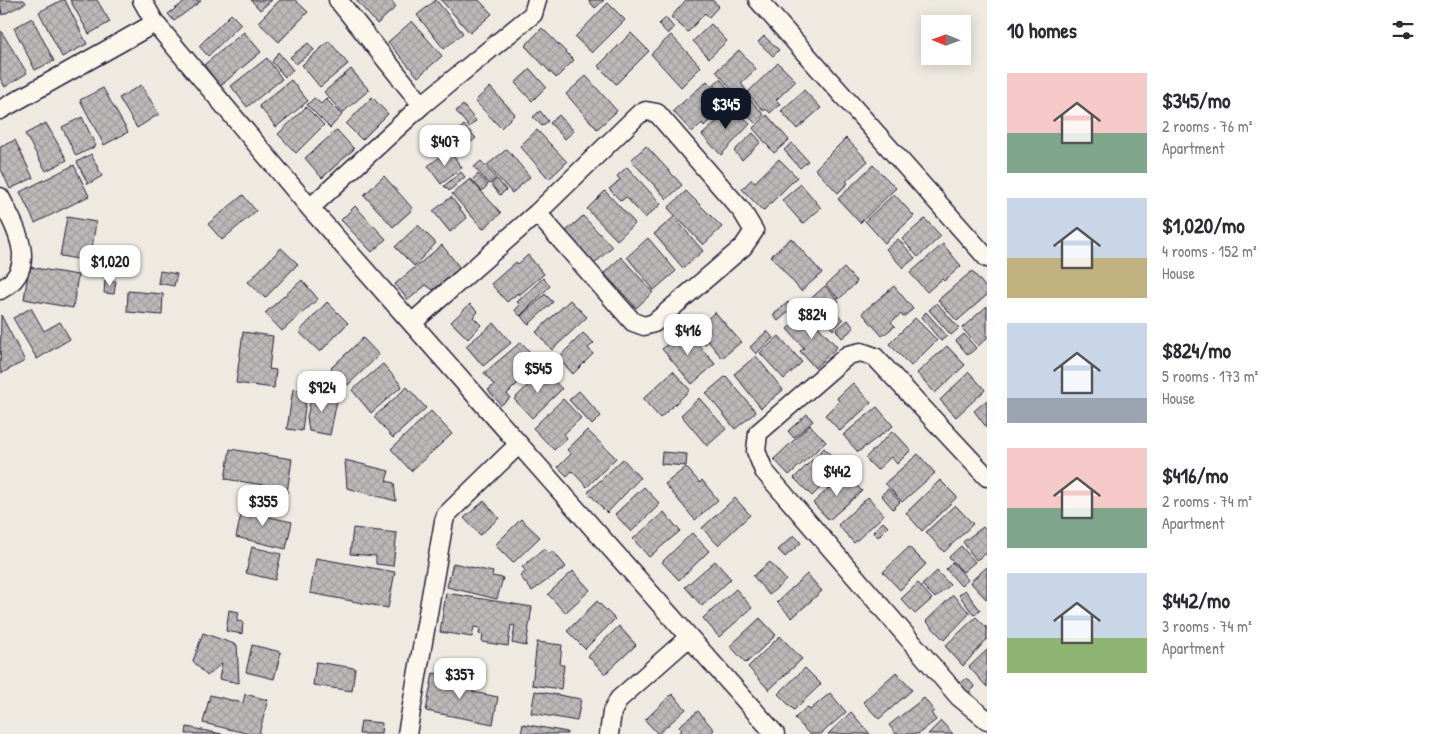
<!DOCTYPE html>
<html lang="en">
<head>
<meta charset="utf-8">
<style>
  :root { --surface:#fff; --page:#f7f7f7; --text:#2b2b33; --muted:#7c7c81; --accent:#111827 }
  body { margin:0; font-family:"Patrick Hand",sans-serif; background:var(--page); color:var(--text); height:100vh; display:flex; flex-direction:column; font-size:19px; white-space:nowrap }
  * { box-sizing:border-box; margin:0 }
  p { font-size:16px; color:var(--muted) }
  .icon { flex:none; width:28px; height:28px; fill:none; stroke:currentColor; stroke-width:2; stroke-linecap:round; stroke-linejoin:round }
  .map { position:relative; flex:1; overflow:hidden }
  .panel { display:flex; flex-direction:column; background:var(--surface); width:450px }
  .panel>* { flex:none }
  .needle { width:32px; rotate:271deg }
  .tools { position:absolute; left:921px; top:15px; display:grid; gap:10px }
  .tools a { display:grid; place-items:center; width:50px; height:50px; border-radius:0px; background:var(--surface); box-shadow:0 2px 12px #0003; font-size:25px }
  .price { position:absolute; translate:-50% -42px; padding:0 11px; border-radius:10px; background:#fff; color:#222; font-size:16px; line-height:32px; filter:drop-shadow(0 1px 2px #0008) }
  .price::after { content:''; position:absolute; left:50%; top:30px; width:15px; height:11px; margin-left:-8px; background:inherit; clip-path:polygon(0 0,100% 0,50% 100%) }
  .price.current { background:var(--accent); color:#fff }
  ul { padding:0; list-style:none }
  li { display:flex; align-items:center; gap:15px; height:125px; padding:0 20px }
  li span { display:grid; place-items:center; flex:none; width:140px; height:100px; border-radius:0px; color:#555 }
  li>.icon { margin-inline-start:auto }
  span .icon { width:60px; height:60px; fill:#fffc; stroke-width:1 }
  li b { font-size:21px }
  h2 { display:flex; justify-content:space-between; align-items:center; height:60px; padding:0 20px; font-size:21px }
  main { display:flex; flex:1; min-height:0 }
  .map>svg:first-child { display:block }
  .building { fill:url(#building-cross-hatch); stroke:#22223b }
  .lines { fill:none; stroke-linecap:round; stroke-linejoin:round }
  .street-casing { stroke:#22223b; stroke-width:21 }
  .street { stroke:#fbf7ec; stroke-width:18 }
</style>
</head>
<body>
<main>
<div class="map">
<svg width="987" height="734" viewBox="0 0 987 734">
  <defs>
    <pattern id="building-cross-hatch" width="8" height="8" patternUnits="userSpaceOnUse" patternTransform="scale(1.25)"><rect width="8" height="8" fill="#bcb8b8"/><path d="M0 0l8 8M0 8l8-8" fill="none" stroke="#a19e9f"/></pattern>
  </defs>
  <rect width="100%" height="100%" fill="#eeeae2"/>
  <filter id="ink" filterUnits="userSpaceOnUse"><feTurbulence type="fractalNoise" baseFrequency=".02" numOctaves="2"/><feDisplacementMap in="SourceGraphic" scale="10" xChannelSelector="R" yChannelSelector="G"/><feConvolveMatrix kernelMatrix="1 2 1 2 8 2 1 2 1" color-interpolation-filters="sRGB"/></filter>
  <g filter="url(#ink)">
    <!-- building -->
    <path class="building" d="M0,0H24L26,3L2,15Z
      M62,0H65L87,44L62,57L39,12Z
      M70,0H97L110,22L89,34Z
      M187,0L201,1L174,21L168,14Z
      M251,0H272L260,10Z
      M280,0H295L308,12L279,42L258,22Z
      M356,0H391L396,7L377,24Z
      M436,0L463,33L444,49L417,15Z
      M441,0H479L492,14L470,33Z
      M588,0H604L595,8Z
      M686,0H712L719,6L709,17L705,13L688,32L671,17Z
      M608,3L625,20L592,53L575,37Z
      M231,14L241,24L208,56L199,46Z
      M32,18L54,61L35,70L14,28Z
      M666,18L674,28L668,34L659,24Z
      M412,21L442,56L418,77L388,42Z
      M711,24L727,41L709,58L693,41Z
      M542,28L574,60L556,78L525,46Z
      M1,31L27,73L5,87L0,78Z
      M244,32L261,52L220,86L204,65Z
      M631,33L649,51L616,84L598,66Z
      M671,35L701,67L681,87L651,54Z
      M764,36L779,50L773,56L758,42Z
      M329,41L348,64L320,87L302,65Z
      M308,43L314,50L296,64L290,57Z
      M739,50L756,69L741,83L746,90L738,97L716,71Z
      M278,52L293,70L285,77L272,62Z
      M267,58L282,79L247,107L231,86Z
      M778,63L796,81L776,100L780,104L770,113L766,109L764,111L747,93Z
      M351,69L369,90L342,113L324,92Z
      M530,69L546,87L532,101L515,83Z
      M586,76L617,111L597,129L566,94Z
      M720,79L736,98L730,104L713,85Z
      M291,80L308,101L276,127L259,106Z
      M707,81L725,100L715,109L718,112L704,126L702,123L692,132L673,111Z
      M141,85L159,114L137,128L119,98Z
      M490,87L515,114L501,128L475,101Z
      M103,88L128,132L104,145L80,100Z
      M804,90L821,108L797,129L781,111Z
      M372,97L388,114L362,140L346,124Z
      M748,97L764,115L755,123L738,105Z
      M314,98L321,104L326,99L342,115L330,128L307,105Z
      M463,105L476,121L469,127L456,111Z
      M733,106L750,124L721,155L702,135Z
      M306,107L324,125L296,153L278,134Z
      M540,111L548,121L542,126L533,117Z
      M559,115L574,131L565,139L550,123Z
      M767,115L789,140L774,153L753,128Z
      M82,117L96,146L76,156L62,127Z
      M46,123L67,160L46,171L25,134Z
      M464,125L476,138L466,146L455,133Z
      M337,130L354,149L322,178L305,158Z
      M537,130L567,162L549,179L520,146Z
      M753,133L761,142L742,160L734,151Z
      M846,138L868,161L846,181L848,183L838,193L815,169Z
      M15,140L33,178L10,189L0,167V147Z
      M792,143L808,161L800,168L784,150Z
      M646,146L682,185L667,199L631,160Z
      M507,149L530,177L512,193L487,165Z
      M449,150L462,168L441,184L428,166Z
      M91,154L102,176L88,184L77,162Z
      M779,159L797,177L763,211L742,189L752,179L755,182Z
      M481,161L496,178L489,184L474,167Z
      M74,165L89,196L35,223L20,192Z
      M873,165L896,188L860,223L838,199Z
      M627,167L661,204L645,218L626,197L621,201L609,189L620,180L617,176Z
      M461,172L465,177L449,191L444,186Z
      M478,174L488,185L482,191L472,180Z
      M384,176L413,209L393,227L364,195Z
      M470,179L501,213L483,229L452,194Z
      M497,179L506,190L500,195L491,184Z
      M801,184L821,208L803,224L782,200Z
      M605,191L635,223L617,240L587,209Z
      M686,191L722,227L703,245L668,208Z
      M894,194L914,216L885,243L865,221Z
      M243,195L256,211L222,240L208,224Z
      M451,197L467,218L450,232L433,211Z
      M355,206L386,239L372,252L341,220Z
      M583,216L612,247L594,264L565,232Z
      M67,217L96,222L90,261L60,256Z
      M674,217L703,251L683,268L654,234Z
      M925,219L941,236L918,257L902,239Z
      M418,225L436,243L414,266L395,247Z
      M648,238L676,271L654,290L627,257Z
      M791,238L822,273L801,291L771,256Z
      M898,239L915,258L903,268L886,249Z
      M943,244L961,266L944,281L942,279L927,292L910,273Z
      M442,245L460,268L433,290L426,285L408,300L395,284Z
      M281,248L298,264L265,298L248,282Z
      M528,255L544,274L519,295L518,293L507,302L491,284L516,262L518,264Z
      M621,257L653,292L636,308L604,273Z
      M29,267L78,275L73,308L24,299Z
      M844,268L857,282L839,299L826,285Z
      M160,271L177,274L174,286L158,283Z
      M972,271L987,289V295L957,321L938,300Z
      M543,278L550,286L520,316L515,310L520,305L517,302Z
      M105,280L116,281L114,294L104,293Z
      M302,280L318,299L282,331L265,313Z
      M825,286L839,301L832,308L843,320L833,330L807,302Z
      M894,286L913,309L903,317L901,314L891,322L895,326L882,336L862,313Z
      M128,291L163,294L162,315L127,312Z
      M545,294L553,302L528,325L521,316Z
      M570,300L587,317L552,350L536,332Z
      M327,302L348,323L320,352L299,332Z
      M788,302L793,308L778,321L773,315Z
      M937,303L959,328L951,335L929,310Z
      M470,304L478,312L473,317L481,325L468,339L451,322Z
      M987,306V338L978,346L962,328Z
      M31,308L44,331L60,322L70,339L37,359L13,318Z
      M715,312L741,342L722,358L708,341L705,344L694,331Z
      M805,312L837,347L815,368L800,351L804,348L787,329Z
      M926,312L947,336L941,341L921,317Z
      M1,315L25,361L2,373L0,369Z
      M915,318L937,340L911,366L889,344Z
      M848,320L854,328L842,338L836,330Z
      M494,323L511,343L483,366L466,346Z
      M685,329L715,364L692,384L662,349Z
      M767,331L773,338L756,354L750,347Z
      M243,332L273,336L269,369L276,370L274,388L236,383Z
      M583,333L594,343L588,348L593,354L573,374L558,358Z
      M964,334L976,348L968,355L956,341Z
      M779,336L802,362L784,379L760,353Z
      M363,338L379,355L348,385L331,368Z
      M521,342L538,361L517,379L519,382L507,394L510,398L501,405L488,390L494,385L484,373Z
      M947,346L965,365L935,393L917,373Z
      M756,356L783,390L761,408L734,374Z
      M383,364L402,386L371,413L352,390Z
      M544,370L562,389L532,418L514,399Z
      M673,371L690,390L660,418L643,399Z
      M969,372L985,390L956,417L940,400Z
      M726,376L756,412L735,429L706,393Z
      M853,383L871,403L840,431L825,415L839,401L837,398Z
      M407,387L426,408L393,438L374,417Z
      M293,389L307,391L302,431L287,429Z
      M313,391L338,396L330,435L309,431L307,417Z
      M579,391L601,416L592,425L569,400Z
      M699,398L726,429L707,446L681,415Z
      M563,399L581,418L564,434L567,438L554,450L533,428Z
      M987,400V428L974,411Z
      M877,407L893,426L858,452L843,435Z
      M431,411L452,434L411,471L391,449Z
      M807,414L813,421L794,438L788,431Z
      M810,425L826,442L789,475L774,459Z
      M587,430L616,458L587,487L572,471L567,476L558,467L571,454L567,450Z
      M893,431L911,450L897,464L891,457L877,470L865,458Z
      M824,448L842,466L812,496L794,478Z
      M230,449L292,459L287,493L269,491L270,486L225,479Z
      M662,452L687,454L686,466L661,464Z
      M918,454L935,473L902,502L885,483Z
      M623,459L640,478L607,513L588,492Z
      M345,460L389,471L386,481L394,483L396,501L347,488Z
      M686,467L700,483L702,480L718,500L695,520L665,484Z
      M845,473L862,491L829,520L813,503Z
      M940,480L957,497L922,531L906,513Z
      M644,487L660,504L631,532L615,514Z
      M888,489L900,502L893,509L881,495Z
      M868,497L884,515L854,543L838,525Z
      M735,498L750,515L718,545L702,528Z
      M244,501L267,506L265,516L292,522L286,549L236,537Z
      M484,501L499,518L480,535L464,518Z
      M955,505L973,524L944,552L926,532Z
      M664,512L680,531L649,557L633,539Z
      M521,519L540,537L513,563L495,545Z
      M883,522L888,527L878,537L873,532Z
      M983,527L987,533V553L976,560L963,542Z
      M353,528L397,533L393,566L376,564V556L350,554Z
      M692,533L709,551L679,580L662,562Z
      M794,535L801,543L785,557L778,550Z
      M961,546L975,562L963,572L949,557Z
      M252,547L281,554L275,580L246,573Z
      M909,547L926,564L900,590L883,572Z
      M544,549L549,554L553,551L566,567L532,591L520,576L526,571L522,567Z
      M316,558L395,572L388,608L310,593Z
      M715,561L731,579L702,606L685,587Z
      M770,562L786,580L769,595L753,576Z
      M953,562L968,580L961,586L946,569Z
      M453,563L493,572L492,576L503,578L497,599L447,587Z
      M987,567V600L970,582Z
      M573,571L590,590L565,613L548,594Z
      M937,571L950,585L935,598L922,585Z
      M807,574L822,591L792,618L777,602Z
      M918,583L932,599L915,614L901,599Z
      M736,589L752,608L719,637L703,618Z
      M965,590L980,610L974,615L959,595Z
      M446,593L532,607L526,646L512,643L515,626L511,625L508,646L482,642L483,635L479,634L480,628L474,627L472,637L440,632Z
      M953,595L970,613L944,640L926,621Z
      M597,601L615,619L585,649L567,631Z
      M229,610L239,612L237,621L243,622L242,634L226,631Z
      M976,617L987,628V639L963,666L945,646Z
      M760,618L776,635L746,663L730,646Z
      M619,626L636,645L605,674L588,656Z
      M203,633L237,645L239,683L219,679L222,663L207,676L193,661Z
      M780,636L802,659L769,690L748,667Z
      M537,642L562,645L560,665H564L561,689L532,685Z
      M252,645L281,652L274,679L246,672Z
      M987,650V687L969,667Z
      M316,662L355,668L352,691L313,685Z
      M805,668L821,684L794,710L778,694Z
      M896,672L912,690L879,719L863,702Z
      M433,673L475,681L473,692L498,697L493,724L426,711Z
      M967,678L975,687L969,693L960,684Z
      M535,691L581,699L577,721L531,713Z
      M830,693L846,712L821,734H809L795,718L807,707L810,710Z
      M245,694L268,700L259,734H250L203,723L210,695L243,703Z
      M672,694L686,709L658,734L645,720Z
      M924,698L934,711L931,713L936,720L918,734H896L889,725Z
      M698,711L714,730L710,734H677L682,730L679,726Z
      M851,712L870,734H828Z
      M361,721L382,723L381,734H359Z
      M941,721L953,734H928Z
      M523,724L567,732V734H521Z
      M187,727L222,734H186Z"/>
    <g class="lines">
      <!-- street casing -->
      <g class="street-casing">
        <path id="street" d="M142,0L155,23L310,208L775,734
          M338,0L422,105
          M758,0L987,258
          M0,110L155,23
          M0,197C15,227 41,268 0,290
          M310,208L422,105L533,14L537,0
          M413,322L537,213L639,114L646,111L657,113L742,211L754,231L743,247L654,323L644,326L633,322L537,213
          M987,477L875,357L861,352L848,355L758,433L756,451L764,471L959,697L987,720
          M407,734L444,521L446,515L518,445
          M609,734L612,712L619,699L688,638"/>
      </g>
      <!-- street -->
      <use href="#street" class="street"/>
    </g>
  </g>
</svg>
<div class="tools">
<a><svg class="needle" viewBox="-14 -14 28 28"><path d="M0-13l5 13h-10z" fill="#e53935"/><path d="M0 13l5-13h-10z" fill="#7c7c81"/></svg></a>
</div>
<b class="price current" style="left:726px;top:130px">$345</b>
<b class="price" style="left:445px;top:167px">$407</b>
<b class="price" style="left:110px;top:287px">$1,020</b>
<b class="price" style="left:812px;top:340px">$824</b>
<b class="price" style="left:688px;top:356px">$416</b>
<b class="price" style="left:538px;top:394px">$545</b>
<b class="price" style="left:322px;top:413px">$924</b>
<b class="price" style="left:837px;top:497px">$442</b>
<b class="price" style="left:263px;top:527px">$355</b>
<b class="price" style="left:460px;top:700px">$357</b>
</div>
<section class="panel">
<h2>10 homes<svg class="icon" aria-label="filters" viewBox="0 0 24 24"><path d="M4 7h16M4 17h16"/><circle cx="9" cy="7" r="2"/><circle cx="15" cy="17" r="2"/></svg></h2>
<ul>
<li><span style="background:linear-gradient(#f6c9c9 60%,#7fa58c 0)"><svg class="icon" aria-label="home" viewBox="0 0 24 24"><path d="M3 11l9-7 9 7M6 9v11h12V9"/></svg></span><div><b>$345/mo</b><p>2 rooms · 76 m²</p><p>Apartment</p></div></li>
<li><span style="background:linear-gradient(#c9d6e8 60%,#c2b280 0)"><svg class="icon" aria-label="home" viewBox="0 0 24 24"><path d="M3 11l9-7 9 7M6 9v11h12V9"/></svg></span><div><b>$1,020/mo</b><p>4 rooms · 152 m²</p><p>House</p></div></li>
<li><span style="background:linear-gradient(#c9d6e8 75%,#9aa5b1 0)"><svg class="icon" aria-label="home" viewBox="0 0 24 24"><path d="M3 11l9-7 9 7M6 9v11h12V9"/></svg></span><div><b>$824/mo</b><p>5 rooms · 173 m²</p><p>House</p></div></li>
<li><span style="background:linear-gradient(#f6c9c9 60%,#7fa58c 0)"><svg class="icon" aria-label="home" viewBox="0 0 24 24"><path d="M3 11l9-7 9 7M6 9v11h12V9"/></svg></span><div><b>$416/mo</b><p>2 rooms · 74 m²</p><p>Apartment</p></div></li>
<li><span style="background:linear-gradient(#c9d6e8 65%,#8fb573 0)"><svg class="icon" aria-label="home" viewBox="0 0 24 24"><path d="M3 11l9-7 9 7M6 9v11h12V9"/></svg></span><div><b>$442/mo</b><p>3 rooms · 74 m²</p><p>Apartment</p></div></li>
</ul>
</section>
</main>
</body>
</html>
